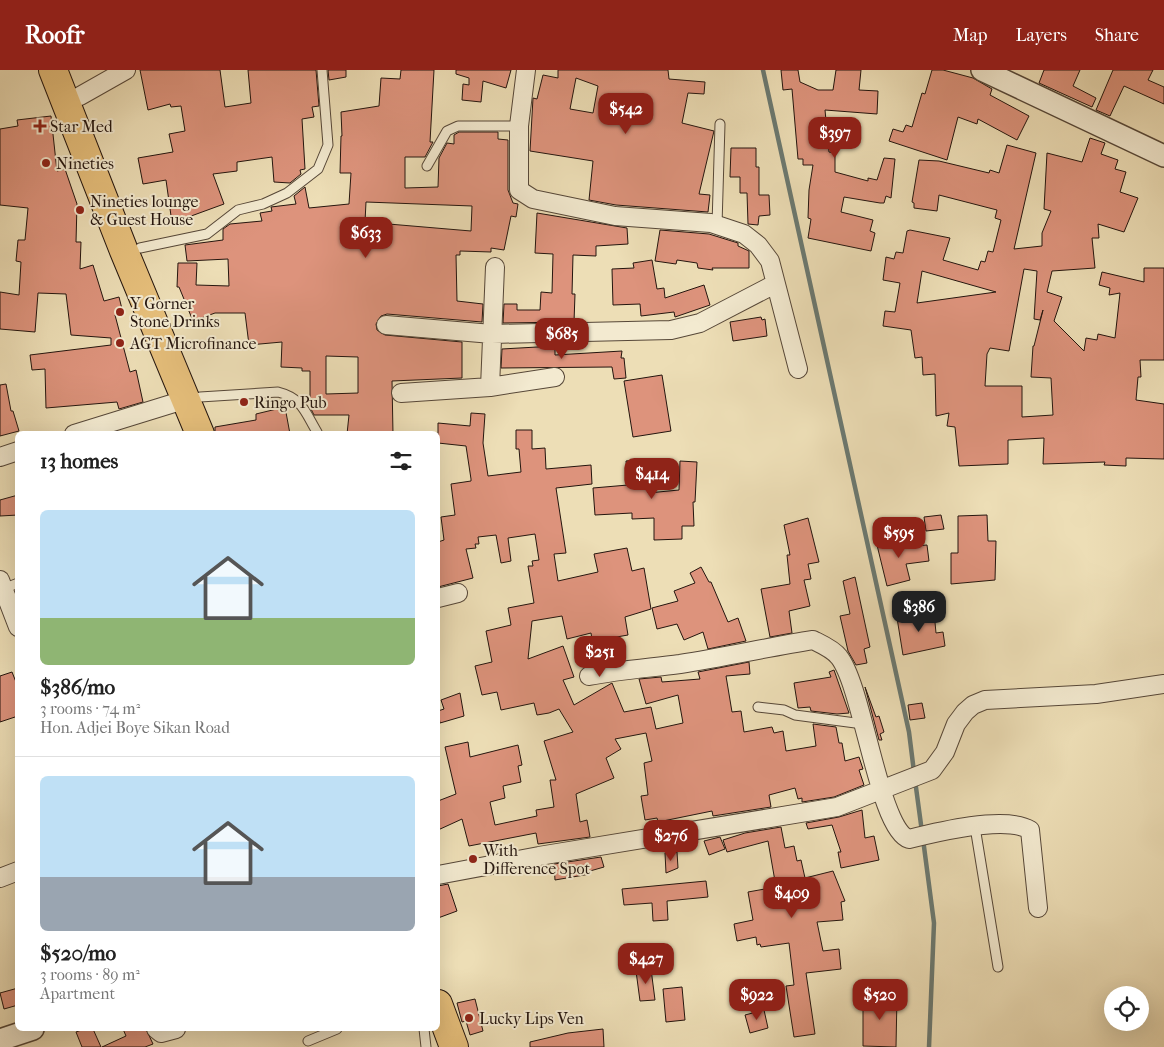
<!DOCTYPE html>
<html lang="en">
<head>
<meta charset="utf-8">
<style>
  :root { --surface:#fff; --page:#f6f6f6; --text:#222; --muted:#767676; --line:#e0e0e0; --accent:#8f2418 }
  body { margin:0; font-family:"IM FELL French Canon",serif; background:var(--page); color:var(--text); height:100vh; display:flex; flex-direction:column; font-size:19px; white-space:nowrap }
  * { box-sizing:border-box; margin:0 }
  p { font-size:16px; color:var(--muted) }
  .icon { flex:none; width:28px; height:28px; fill:none; stroke:currentColor; stroke-width:2; stroke-linecap:round; stroke-linejoin:round }
  .map { position:relative; flex:1; overflow:hidden }
  .drawer { position:absolute; left:15px; top:361px; width:425px; height:600px; display:flex; flex-direction:column; background:var(--surface); border-radius:8px; box-shadow:0 5px 20px #0002 }
  .drawer>* { flex:none }
  .tools { position:absolute; left:1104px; top:916px; display:grid; gap:10px }
  .tools a { display:grid; place-items:center; width:45px; height:45px; border-radius:50%; background:var(--surface); box-shadow:0 5px 20px #0002; font-size:25px }
  .price { position:absolute; translate:-50% -42px; padding:0 11px; border-radius:10px; background:var(--accent); color:#fff; font-size:16px; line-height:32px; filter:drop-shadow(0 1px 2px #0008) }
  .price::after { content:''; position:absolute; left:50%; top:30px; width:15px; height:11px; margin-left:-8px; background:inherit; clip-path:polygon(0 0,100% 0,50% 100%) }
  .price.current { background:#222; color:#fff }
  ul { padding:0; list-style:none }
  li { display:grid; align-content:center; gap:10px; height:265px; padding:0 25px }
  li+li { border-top:1px solid var(--line) }
  li span { display:grid; place-items:center; height:155px; border-radius:8px; color:#555 }
  li>.icon { margin-inline-start:auto }
  span .icon { width:90px; height:90px; fill:#fffc; stroke-width:1 }
  li b { font-size:21px }
  h2 { display:flex; justify-content:space-between; align-items:center; height:60px; padding:0 25px; font-size:21px }
  header { display:flex; align-items:center; gap:30px; box-sizing:border-box; height:70px; padding:0 25px; background:var(--accent); color:#fff }
  header strong { font-size:24px }
  nav { display:flex; gap:28px; margin-inline-start:auto; font-size:18px }
  .map>svg:first-child { display:block }
  .lines { fill:none; stroke-linecap:round; stroke-linejoin:round }
  .stream { stroke:#6b7971; stroke-width:4.5 }
  .building { fill:#dd937c; stroke:#24150e; fill-rule:evenodd }
  .service-casing { stroke:#564738; stroke-width:11 }
  .minor-casing { stroke:#564738; stroke-width:20 }
  .tertiary-casing { stroke:#564738; stroke-width:24 }
  .primary-casing { stroke:#24150e; stroke-width:30 }
  .service { stroke:#f3ead0; stroke-width:9 }
  .minor { stroke:#f3ead0; stroke-width:18 }
  .tertiary { stroke:#f3ead0; stroke-width:21 }
  .primary { stroke:#e6bf7b; stroke-width:28 }
  .poi-dot { fill:#8f2418; stroke:#f3ead0; stroke-width:2 }
  .labels { text-anchor:middle; dominant-baseline:central; stroke-width:4; stroke-linejoin:round; paint-order:stroke }
  .poi-label { font-size:16px; fill:#24150e; stroke:#f3ead0; text-anchor:start }
</style>
</head>
<body>
<header>
<strong>Roofr</strong>
<nav><a>Map</a><a>Layers</a><a>Share</a></nav>
</header>
<div class="map">
<svg width="1164" height="977" viewBox="0 0 1164 977">
  <rect width="100%" height="100%" fill="#eddeb6"/>
  <filter id="stains"><feTurbulence type="fractalNoise" baseFrequency=".004" numOctaves="4"/><feColorMatrix values="0 0 0 0 .2 0 0 0 0 .09 0 0 0 0 .02 0 0 0 .5 -.17"/></filter>
  <radialGradient id="worn" r=".72"><stop offset=".6" stop-color="#630" stop-opacity="0"/><stop offset="1" stop-color="#630" stop-opacity=".3"/></radialGradient>
  <g class="lines">
    <!-- stream -->
    <path class="stream" d="M763,0L909,662L914,702
      M915,710L922,762
      M923,769L934,853L929,977"/>
  </g>
  <!-- building -->
  <path class="building" d="M140,0H220L225,37L251,33L248,0H316L319,36L312,37L314,47L302,49L305,99L300,100L301,104L290,113L274,112L272,87L237,92V101L213,104L224,134L172,153L166,110L143,114L138,88L173,82L169,64L185,61L181,36L171,37L170,34L148,40Z
    M328,0H346V7L329,10Z
    M401,0H434L430,72H433L425,87H405V118L438,117L439,88L447,73L454,74V65L459,62H498V69L508,70V120L513,133L518,134L516,147L511,146L504,180L491,178V182L460,181V185H456L457,231L483,234L482,252L387,244L381,246L376,254L377,260L385,265L462,272V308L392,311L393,364H347L349,345H314L310,337V301H302V298L281,297L282,272L249,275L245,243H215L193,251L179,217H177L178,193H197L196,215L229,216L228,189L187,191L185,175L223,170V159L230,154L262,151L260,143L272,141L271,137L296,134L294,126L305,117L309,138L349,134L351,103H340L341,66H342L341,42L379,36L381,8L400,9ZM366,132L472,136L471,161L365,152ZM326,286L358,287V323L326,324Z
    M456,0H511L506,18L483,11L481,32L462,30L463,14L469,15V8L456,4Z
    M558,0H668L669,9L705,12L704,24L688,23L682,53L714,61L699,124L710,125L708,142L616,135L589,130L593,91L530,81L533,28L537,29L543,5L558,8ZM576,8L598,16L593,43L570,39Z
    M781,0H798L800,12L818,20H833L836,0H861L859,20L878,21L877,44L825,40L829,82L835,83V102L868,111V108L877,110L884,88L895,89L891,128L886,126L884,133H880L844,127L841,142L873,150L870,161L875,163L871,181L808,168L811,149L808,148L809,120L813,95H803V89H798L792,19L783,20Z
    M932,0H943L973,8L992,19L990,25L1029,46L1017,70L978,49L977,54L958,47L947,90L889,71L893,59L903,62L906,55L912,57L922,23L925,24Z
    M1044,0H1080L1073,16L1096,28L1092,37L1039,13Z
    M1113,0H1153L1148,10L1164,17V34L1124,16L1110,46L1096,40Z
    M51,46L57,101L65,99L77,134L76,172H81L80,199L93,195L104,231L119,227L123,243L115,245L130,302L136,300L143,332L119,339L117,332L46,338L45,299L32,300L30,285L111,275V268L71,265L66,224L38,223L35,262L0,259V222L19,225L21,192L16,191L18,170H25L28,138L0,135V59L18,56L17,50Z
    M1090,68L1105,73L1101,84L1118,90L1115,99L1126,102L1120,122L1138,128L1124,162L1098,154L1099,168H1092L1095,198L1052,201L1047,222L1062,227L1054,251L1084,281L1086,268L1097,270L1098,264L1115,268L1120,223L1109,225L1110,218L1099,215L1102,202L1144,212V198H1164V290H1140L1141,307H1138L1136,330L1164,334V389L1126,388V396L1104,395L1105,392L1043,394L1044,368L1008,370V394L959,396L955,357L947,356L949,343L936,346L935,304L923,305L922,287L915,288L911,260L883,256L885,241L895,242L900,213L883,210L886,187L894,189L896,182L903,183L907,161L910,160L950,168L943,190L978,200L981,191L985,192L988,181L993,182L1001,150L995,148L997,140L939,125L937,141L914,138V133L912,132L919,90L939,91L989,103L990,100L999,103L1007,75L1036,83L1014,179L1042,176V163L1051,141L1044,139L1047,83L1082,92ZM1024,199L1037,201L1034,249L1040,250L1043,240L1034,276H1033L1031,307L1051,308L1053,345L1022,347V316H985L987,284L990,278L1009,281ZM922,201L996,222L917,233Z
    M731,78H756V97H759V125H769L770,145L759,146L758,155L748,154L747,123H740V107H730Z
    M537,143L627,158L628,174L596,176V186L573,185L572,224H575L574,252L503,253L504,234H517V240H540L541,222L552,223L553,184L535,183Z
    M660,160L709,164L738,173V176L749,181V198H712L713,200L698,198L697,193L677,190L676,194L655,191Z
    M652,190L657,219L664,218L665,228L704,215L710,235L675,247L674,242L641,246L640,234L613,235L612,199L634,198L633,193Z
    M761,247L762,250L765,249L767,266L733,271L730,252Z
    M555,276V285L622,281L621,288H624L626,308L614,309L612,297L501,298L502,279Z
    M662,305L671,361L633,367L624,311Z
    M6,314L11,341H13L19,361L0,366V315Z
    M285,337L290,364H215V357L256,350V344Z
    M471,343L485,344L483,373L488,406L521,402L519,379H516V360H532V379L545,378L546,399L591,395L592,414L556,418L566,483L554,484L558,511L598,502L594,484L627,478L632,501L644,498L651,539L625,547L628,565L605,569L606,580L594,583L591,563L567,569L562,546L532,551L528,589L563,576L574,607L563,610L574,635L612,613L624,642L651,637L656,659L683,653L678,625L646,634L639,609L661,607L662,612L700,609L698,602L749,592L750,604L726,606L732,642L741,641L744,662L772,657L774,663L783,661L786,681L816,676L813,654L836,657L839,673H842L845,691L859,687L863,699L859,700L864,715L834,727L802,732V728L798,729L795,718L769,725L771,737L713,746L712,741L658,752L657,748L645,750L641,726L648,725L644,693L652,691L646,663L615,669L621,679L606,688L614,708L576,724L580,752L587,750L590,767L538,774L536,763L469,776L462,749L438,760V731L456,724L445,677L468,672L470,687L518,675L522,695L518,696L521,712L503,716L505,728L490,732L495,755L537,746L536,740L554,737L550,710H556L544,671L573,662L559,639L549,643L537,645L534,633L501,640L497,622L482,625L475,596L492,592L486,561L511,555L508,538L534,533L528,496H533L532,491L539,490L535,464L508,468L511,491L501,493L496,465L478,467L479,474H475L476,478L466,479L473,508L438,517V472L444,470L441,447L455,445L451,414L471,411V409L466,376L438,373V353L470,356Z
    M645,389L648,423L679,420L680,391L697,392L695,432H693L694,456H682V469L654,470V448L632,449V443L595,445L593,418L628,415L626,391Z
    M18,425V445L0,446V430Z
    M941,445L944,459L926,461L924,447Z
    M987,445L988,471H996L995,510L951,514V483H958V446Z
    M808,448L819,492L808,494L811,509L804,510L810,536L789,541L792,563L770,567L761,519L790,514L787,485H790L784,455Z
    M900,466L903,477L927,475L929,491L906,494L910,510L887,516L876,471Z
    M701,497L709,512H711L728,552L738,548L746,571L708,579L703,562L684,570L677,554L657,559L652,538L678,531L674,521L695,513L690,503Z
    M855,507L870,577L864,579L867,593L856,595L848,581L840,546L850,544L843,511Z
    M934,542L936,563L943,562L945,576L903,585L897,548Z
    M834,600L849,643L837,644L811,641L810,637L798,638L794,613L831,607L829,602Z
    M12,602L18,617V646L0,652V606Z
    M865,617L876,647L879,646L884,662L880,664L882,670H879Z
    M460,623L464,646L440,653L438,641L444,639L441,630Z
    M922,633L925,648L910,650L908,635Z
    M862,740L865,768L874,766L879,790L841,798L838,782H841L832,755L808,759L806,753L839,747Z
    M781,757L785,778L794,776L797,791L801,790L805,808L833,801L845,831L841,832L843,850L817,852L823,881L839,879L841,899L806,903L815,964L794,967L786,916L794,915L789,873L761,877L760,874L757,875L756,867L737,871L734,854L753,850L748,822L776,817L768,771L727,782L723,770L745,763Z
    M720,767L725,779L709,785L704,771Z
    M677,782L678,798L666,803L665,783Z
    M601,787L604,797L590,801V804L555,810L554,794Z
    M706,811L708,827L667,831L668,850L653,851L652,833L624,835L622,819Z
    M448,814L457,841L438,848V816Z
    M651,899L655,930L640,931L636,901Z
    M682,917L685,950L666,952L663,919Z
    M18,918V935L4,939L0,923Z
    M863,926H897L896,977L863,976Z
    M475,929L483,961L470,965L466,951L462,952L457,933Z
    M764,940L768,958L750,963L745,945Z
    M84,959H93L101,977H82L76,962Z
    M123,959H146L153,974L145,977H102L126,966Z
    M603,959L604,977H530V972L568,963Z"/>
  <g class="lines">
    <!-- service casing -->
    <g class="service-casing">
      <path id="service" d="M427,96L447,61L458,56H519
        M717,155L720,54
        M140,178L207,164L238,140L263,134L287,123L318,99L328,75L322,0
        M200,327L278,322C302,328 305,342 317,362
        M3,519L18,513
        M758,637L784,640L795,645L863,654
        M975,757L998,897
        M424,959L426,977
        M308,971L337,959"/>
    </g>
    <!-- minor casing -->
    <g class="minor-casing">
      <path id="minor" d="M526,0L519,56V120L533,129L615,146L711,153L744,164L758,175L770,191L798,299
        M80,26L126,0
        M386,255L492,264L671,260L700,253L775,214
        M490,317L495,197
        M401,323L490,317L555,307
        M74,364L184,330
        M0,387L18,381
        M0,510L18,557
        M438,528L458,523
        M589,606C619,600 649,598 680,594C725,587 769,577 813,570C821,574 833,579 839,587C863,617 879,760 909,769C937,762 1005,745 1030,760L1038,838
        M438,805L539,786L837,737L932,700L945,682L956,654L965,642L973,635L985,630L1096,624L1164,614
        M0,808L18,801
        M156,959L161,963L176,959"/>
    </g>
    <!-- tertiary casing -->
    <g class="tertiary-casing">
      <path id="tertiary" d="M982,0L1164,86
        M0,970L33,959"/>
    </g>
    <!-- primary casing -->
    <g class="primary-casing">
      <path id="primary" d="M53,0L124,181L200,364
        M438,934L454,977"/>
    </g>
    <!-- service -->
    <use href="#service" class="service"/>
    <!-- minor -->
    <use href="#minor" class="minor"/>
    <!-- tertiary -->
    <use href="#tertiary" class="tertiary"/>
    <!-- primary -->
    <use href="#primary" class="primary"/>
  </g>
  <!-- markers -->
  <g class="poi-dot">
    <path d="M37.5 48.5h5v5h5v5h-5v5h-5v-5h-5v-5h5z"/>
    <circle cx="46" cy="93" r="5"/>
    <circle cx="80" cy="140" r="5"/>
    <circle cx="120" cy="242" r="5"/>
    <circle cx="120" cy="273" r="5"/>
    <circle cx="244" cy="332" r="5"/>
    <circle cx="473" cy="789" r="5"/>
    <circle cx="469" cy="948" r="5"/>
  </g>
  <g class="labels">
    <!-- poi labels -->
    <g class="poi-label">
      <text x="50" y="56">Star Med</text>
      <text x="56" y="93">Nineties</text>
      <text x="90" y="131">Nineties lounge<tspan x="90" dy="18">&amp; Guest House</tspan></text>
      <text x="130" y="233">Y Gorner<tspan x="130" dy="18">Stone Drinks</tspan></text>
      <text x="130" y="273">AGT Microfinance</text>
      <text x="254" y="332">Ringo Pub</text>
      <text x="483" y="780">With<tspan x="483" dy="18">Difference Spot</tspan></text>
      <text x="479" y="948">Lucky Lips Ven</text>
    </g>
  </g>
  <rect width="100%" height="100%" filter="url(#stains)"/>
  <rect width="100%" height="100%" fill="url(#worn)"/>
</svg>
<div class="tools">
<a><svg class="icon" aria-label="locate" viewBox="0 0 24 24"><circle cx="12" cy="12" r="6"/><path d="M12 2v4M12 18v4M2 12h4M18 12h4"/></svg></a>
</div>
<b class="price" style="left:626px;top:65px">$542</b>
<b class="price" style="left:835px;top:89px">$397</b>
<b class="price" style="left:366px;top:189px">$633</b>
<b class="price" style="left:562px;top:290px">$685</b>
<b class="price" style="left:652px;top:430px">$414</b>
<b class="price" style="left:899px;top:489px">$595</b>
<b class="price current" style="left:919px;top:563px">$386</b>
<b class="price" style="left:600px;top:608px">$251</b>
<b class="price" style="left:671px;top:792px">$276</b>
<b class="price" style="left:792px;top:849px">$409</b>
<b class="price" style="left:646px;top:915px">$427</b>
<b class="price" style="left:757px;top:951px">$922</b>
<b class="price" style="left:880px;top:951px">$520</b>
<section class="drawer">
<h2>13 homes<svg class="icon" aria-label="filters" viewBox="0 0 24 24"><path d="M4 7h16M4 17h16"/><circle cx="9" cy="7" r="2"/><circle cx="15" cy="17" r="2"/></svg></h2>
<ul>
<li><span style="background:linear-gradient(#bfe0f5 70%,#8fb573 0)"><svg class="icon" aria-label="home" viewBox="0 0 24 24"><path d="M3 11l9-7 9 7M6 9v11h12V9"/></svg></span><div><b>$386/mo</b><p>3 rooms · 74 m²</p><p>Hon. Adjei Boye Sikan Road</p></div></li>
<li><span style="background:linear-gradient(#bfe0f5 65%,#9aa5b1 0)"><svg class="icon" aria-label="home" viewBox="0 0 24 24"><path d="M3 11l9-7 9 7M6 9v11h12V9"/></svg></span><div><b>$520/mo</b><p>3 rooms · 89 m²</p><p>Apartment</p></div></li>
</ul>
</section>
</div>
</body>
</html>
